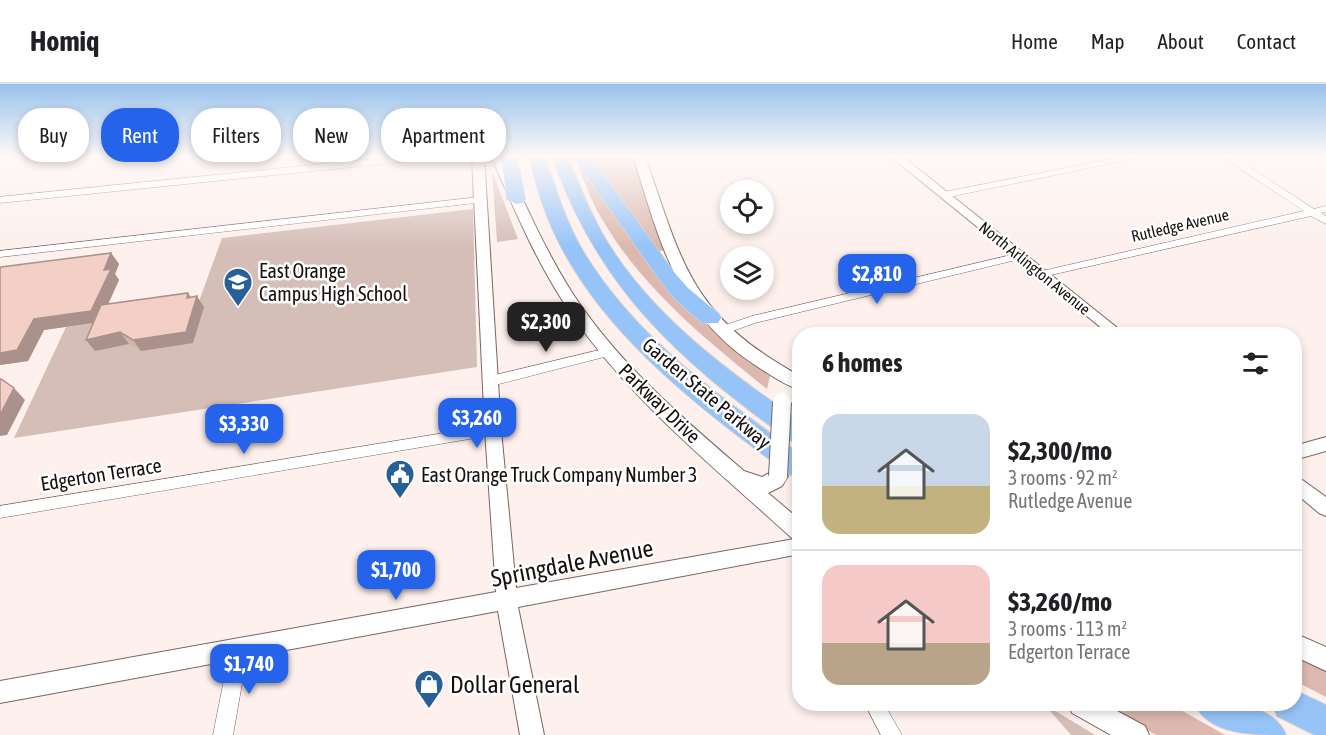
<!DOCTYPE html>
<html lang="en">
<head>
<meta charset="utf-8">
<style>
  :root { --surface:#fff; --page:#f6f6f6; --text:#202124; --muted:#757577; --line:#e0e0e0; --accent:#2563eb }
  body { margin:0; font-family:"Asap Condensed",sans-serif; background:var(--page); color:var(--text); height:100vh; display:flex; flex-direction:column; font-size:22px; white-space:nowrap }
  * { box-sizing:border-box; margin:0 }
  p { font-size:20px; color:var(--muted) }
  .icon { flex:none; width:33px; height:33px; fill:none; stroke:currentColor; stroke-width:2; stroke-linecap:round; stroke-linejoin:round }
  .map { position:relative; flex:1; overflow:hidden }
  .panel { position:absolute; left:792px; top:243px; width:510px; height:384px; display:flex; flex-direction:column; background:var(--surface); border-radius:24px; box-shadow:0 3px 9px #0003 }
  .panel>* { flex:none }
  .banner { position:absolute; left:18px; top:24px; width:570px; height:54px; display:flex; gap:12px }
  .tools { position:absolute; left:720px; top:96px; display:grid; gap:12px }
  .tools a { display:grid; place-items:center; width:54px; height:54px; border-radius:50%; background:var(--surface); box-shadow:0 3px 9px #0003; font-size:30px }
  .price { position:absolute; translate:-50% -51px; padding:0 14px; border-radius:12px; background:var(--accent); color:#fff; font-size:20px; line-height:39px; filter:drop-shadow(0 2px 3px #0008) }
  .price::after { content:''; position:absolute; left:50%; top:36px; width:18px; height:14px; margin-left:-9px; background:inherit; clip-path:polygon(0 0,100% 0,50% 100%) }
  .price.current { background:#222; color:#fff }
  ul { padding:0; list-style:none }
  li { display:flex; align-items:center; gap:18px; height:150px; padding:0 30px }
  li+li { border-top:2px solid var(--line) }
  li span { display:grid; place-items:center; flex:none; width:168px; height:120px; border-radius:18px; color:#555 }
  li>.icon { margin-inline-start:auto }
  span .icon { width:72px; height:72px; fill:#fffc; stroke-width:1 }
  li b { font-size:26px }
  h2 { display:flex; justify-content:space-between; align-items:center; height:72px; padding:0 30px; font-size:26px }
  .pill { padding:0 21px; border-radius:24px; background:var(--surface); box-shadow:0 3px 9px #0003; font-size:21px; line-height:54px }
  .pill.current { background:var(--accent); color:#fff }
  header { display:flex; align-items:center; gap:36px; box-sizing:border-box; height:84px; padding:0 30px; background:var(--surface); border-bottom:2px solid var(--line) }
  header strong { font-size:28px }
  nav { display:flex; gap:33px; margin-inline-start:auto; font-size:21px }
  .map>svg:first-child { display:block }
  .green { fill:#d5beb8 }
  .forest { fill:#dcb8ae }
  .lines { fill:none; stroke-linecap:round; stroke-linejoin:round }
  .minor-casing { stroke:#786661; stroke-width:1 }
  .tertiary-casing { stroke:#786661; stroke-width:2 }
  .secondary-casing { stroke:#786661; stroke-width:2 }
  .motorway-casing { stroke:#d0cfcf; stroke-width:2 }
  .minor { fill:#fff; fill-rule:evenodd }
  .tertiary { fill:#fff; fill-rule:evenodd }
  .secondary { fill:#fff; fill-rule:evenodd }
  .motorway { fill:#96c4f8; fill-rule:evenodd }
  .secondary-bridge-casing { stroke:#786661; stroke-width:20; stroke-linecap:butt }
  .secondary-bridge { stroke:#fff; stroke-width:18 }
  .wall { fill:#d2b2aa }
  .shaded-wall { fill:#ab918b }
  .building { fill:#f4cfc6; stroke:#ab918b; stroke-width:1.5 }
  .labels { text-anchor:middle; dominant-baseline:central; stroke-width:5; stroke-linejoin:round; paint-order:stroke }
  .far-street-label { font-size:16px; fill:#150f0d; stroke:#fff }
  .poi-label { font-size:20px; fill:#150f0d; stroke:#fff; text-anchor:start }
  .street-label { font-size:20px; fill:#150f0d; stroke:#fff }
  .near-street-label { font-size:24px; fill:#150f0d; stroke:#fff }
  .near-poi-label { font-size:24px; fill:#150f0d; stroke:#fff; text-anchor:start }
</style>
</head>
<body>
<header>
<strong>Homiq</strong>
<nav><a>Home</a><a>Map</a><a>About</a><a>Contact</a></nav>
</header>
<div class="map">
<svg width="1326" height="651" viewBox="0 0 1326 651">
  <rect width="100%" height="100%" fill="#fdf0ed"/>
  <!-- green -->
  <path class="green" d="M492,87L518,155L497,158Z
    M473,125L477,283L14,354L66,243L197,223L222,154Z
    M1044,620L1095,651H1071Z"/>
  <!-- forest -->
  <path class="forest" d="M574,72L666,200L707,241L770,292L767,305C706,256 642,204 602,135C590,116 583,93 574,72Z
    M591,72H633L664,166L655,169Z
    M1294,569L1326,584V613L1295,597Z
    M1102,620H1170L1225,651H1156Z"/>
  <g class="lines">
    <!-- minor casing -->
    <g class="minor-casing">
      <path id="minor" d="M401,72H435L431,75L0,119V113Z
        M1127,72H1147L944,114L939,111L944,108Z
        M1221,72H1232L1314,125L1326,122V128L1321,129L1326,132V140L1311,132L1042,193L1036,190L1042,187L1304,127Z
        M480,113L485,116L484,118L0,173V167Z
        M1020,169L1025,172L1024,174L755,239L724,250L718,246L720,243L752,232Z
        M608,264L614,268L612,271L491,302L484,297L491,292Z
        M493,341L498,342L500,346L498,350L493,351L0,434V422Z
        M239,557L245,559L248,565L233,651H213L230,565L233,559Z
        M865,620H884L902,651H881Z"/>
    </g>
    <!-- tertiary casing -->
    <g class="tertiary-casing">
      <path id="tertiary" d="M472,72H484L501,346L516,504L800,454V470L518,523L544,651H520L498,527L0,619V597L496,508L485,346Z
        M890,72H902L1125,250H1109Z
        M1326,353V367L1294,376V362Z
        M1294,390L1326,413V432L1319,429L1294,408Z"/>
    </g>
    <!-- secondary casing -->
    <g class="secondary-casing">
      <path id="secondary" d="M491,72H503C524,118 544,164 571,207C616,277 681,333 744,387L762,393L778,384L785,386L788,392L782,402L768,409L800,436V458L793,455C715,384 632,318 572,231C538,182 515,127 491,72Z
        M633,72H645C683,182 691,232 800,292V306C784,301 769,290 755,281C676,229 660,158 633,72Z
        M1294,549L1326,563V587L1294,572Z
        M1069,620H1104L1145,642L1149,651H1111L1072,629Z"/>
    </g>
    <!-- motorway casing -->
    <g class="motorway-casing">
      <path id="motorway" d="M501,72H517L525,115L522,119L516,120L507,115Z
        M529,72H545C556,106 566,139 584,169C636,254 720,314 800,370V394L791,391C696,322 583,237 543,121C537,105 533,88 529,72Z
        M552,72H568C579,101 590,129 606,156C652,232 728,288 800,337V359L791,357C679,276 599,206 552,72Z
        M573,72H590L673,187L688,204L718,229L721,234L718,239H702L674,214L659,195Z
        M1294,606L1326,621V651H1315L1277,632L1273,620H1294Z
        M1195,620C1225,617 1272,618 1286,651C1254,651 1209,651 1195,620Z"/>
    </g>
    <!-- minor -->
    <use href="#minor" class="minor"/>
    <!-- tertiary -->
    <use href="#tertiary" class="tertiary"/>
    <!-- secondary -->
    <use href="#secondary" class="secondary"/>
    <!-- motorway -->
    <use href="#motorway" class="motorway"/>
    <!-- secondary-bridge casing -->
    <g class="secondary-bridge-casing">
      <path id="secondary-bridge" d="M778,392L782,318"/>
    </g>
    <!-- secondary-bridge -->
    <use href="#secondary-bridge" class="secondary-bridge"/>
  </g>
  <!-- wall -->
  <path class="wall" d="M111,169L119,180L115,190L119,196L108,220L191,213L204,223L193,259L141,267L129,260L95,267L93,239L44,246L28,277L0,281V184Z"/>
  <!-- shaded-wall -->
  <path class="shaded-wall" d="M111,169L119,180L115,190L119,196L100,238L44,246L28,277L0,281V269L34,235L104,186Z
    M188,209L195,220L197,212L204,223L193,259L141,267L133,256L187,214Z
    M120,248L129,260L95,267L86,256Z
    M14,304L25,316L7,351L0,352V331Z"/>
  <!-- building -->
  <path class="building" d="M111,169L104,186L111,185L91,227L34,235L17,266L0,269V184L1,183Z
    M188,209L187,214L197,212L186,248L133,256L120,248L86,256L101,221Z
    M0,295H1L14,304L0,331Z"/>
  <!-- sky -->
  <linearGradient id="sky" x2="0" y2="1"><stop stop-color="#98c2ec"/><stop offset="0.44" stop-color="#fef8f7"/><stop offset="1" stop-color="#fef8f7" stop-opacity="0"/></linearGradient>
  <rect width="1326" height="163" fill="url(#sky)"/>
  <!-- icons -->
  <defs>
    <g id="school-pin" transform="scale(1.5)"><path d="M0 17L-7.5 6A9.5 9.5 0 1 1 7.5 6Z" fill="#285f97" stroke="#fff"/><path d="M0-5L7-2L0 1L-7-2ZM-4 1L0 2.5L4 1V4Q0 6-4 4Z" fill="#fff"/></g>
    <g id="civic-pin" transform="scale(1.5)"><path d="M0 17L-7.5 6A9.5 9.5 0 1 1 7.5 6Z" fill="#285f97" stroke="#fff"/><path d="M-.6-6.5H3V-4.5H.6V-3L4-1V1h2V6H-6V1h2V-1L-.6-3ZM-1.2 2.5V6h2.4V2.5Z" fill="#fff"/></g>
    <g id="shop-pin" transform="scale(1.5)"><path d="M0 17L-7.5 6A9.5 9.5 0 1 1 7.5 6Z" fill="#285f97" stroke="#fff"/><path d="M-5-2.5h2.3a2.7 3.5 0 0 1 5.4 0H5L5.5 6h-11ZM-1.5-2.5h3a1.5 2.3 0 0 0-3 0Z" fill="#fff"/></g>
  </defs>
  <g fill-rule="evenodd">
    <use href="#school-pin" x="238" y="198"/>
    <use href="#civic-pin" x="400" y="390"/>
    <use href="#shop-pin" x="429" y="600"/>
  </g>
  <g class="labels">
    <!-- far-street labels -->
    <g class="far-street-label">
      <text transform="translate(1180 141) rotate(-13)">Rutledge Avenue</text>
      <text transform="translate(1035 184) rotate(39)">North Arlington Avenue</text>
    </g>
    <!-- poi labels -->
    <g class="poi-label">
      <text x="259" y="186">East Orange<tspan x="259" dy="23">Campus High School</tspan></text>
      <text x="421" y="390">East Orange Truck Company Number 3</text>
    </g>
    <!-- street labels -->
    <g class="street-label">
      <text transform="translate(707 309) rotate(40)">Garden State Parkway</text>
      <text transform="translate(660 319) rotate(44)">Parkway Drive</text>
      <text transform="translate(101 390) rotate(-9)">Edgerton Terrace</text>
    </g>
    <!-- near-street labels -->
    <g class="near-street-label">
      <text transform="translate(572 479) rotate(-11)">Springdale Avenue</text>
    </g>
    <!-- near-poi labels -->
    <g class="near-poi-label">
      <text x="450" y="600">Dollar General</text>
    </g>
  </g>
</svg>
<div class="tools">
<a><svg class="icon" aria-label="locate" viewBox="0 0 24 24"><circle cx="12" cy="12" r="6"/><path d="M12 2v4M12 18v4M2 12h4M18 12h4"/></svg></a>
<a><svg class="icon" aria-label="layers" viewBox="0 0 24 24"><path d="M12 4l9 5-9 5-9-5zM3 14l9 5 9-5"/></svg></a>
</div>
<b class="price" style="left:877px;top:221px">$2,810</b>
<b class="price current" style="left:546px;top:269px">$2,300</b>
<b class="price" style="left:477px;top:365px">$3,260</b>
<b class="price" style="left:244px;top:371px">$3,330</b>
<b class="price" style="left:396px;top:517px">$1,700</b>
<b class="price" style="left:249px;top:611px">$1,740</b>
<div class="banner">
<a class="pill">Buy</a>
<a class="pill current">Rent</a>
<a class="pill">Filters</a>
<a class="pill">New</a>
<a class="pill">Apartment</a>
</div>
<section class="panel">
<h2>6 homes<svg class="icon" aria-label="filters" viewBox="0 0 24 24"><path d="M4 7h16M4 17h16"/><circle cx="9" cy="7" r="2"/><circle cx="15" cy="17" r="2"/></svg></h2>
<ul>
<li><span style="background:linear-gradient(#c9d6e8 60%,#c2b280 0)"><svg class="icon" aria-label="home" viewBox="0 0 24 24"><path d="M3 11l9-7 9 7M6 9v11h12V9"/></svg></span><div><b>$2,300/mo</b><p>3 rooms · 92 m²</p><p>Rutledge Avenue</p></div></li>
<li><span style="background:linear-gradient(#f6c9c9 65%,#b9a48a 0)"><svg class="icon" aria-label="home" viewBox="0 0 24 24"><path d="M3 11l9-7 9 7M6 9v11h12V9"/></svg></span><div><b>$3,260/mo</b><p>3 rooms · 113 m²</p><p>Edgerton Terrace</p></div></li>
</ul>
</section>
</div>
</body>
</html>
